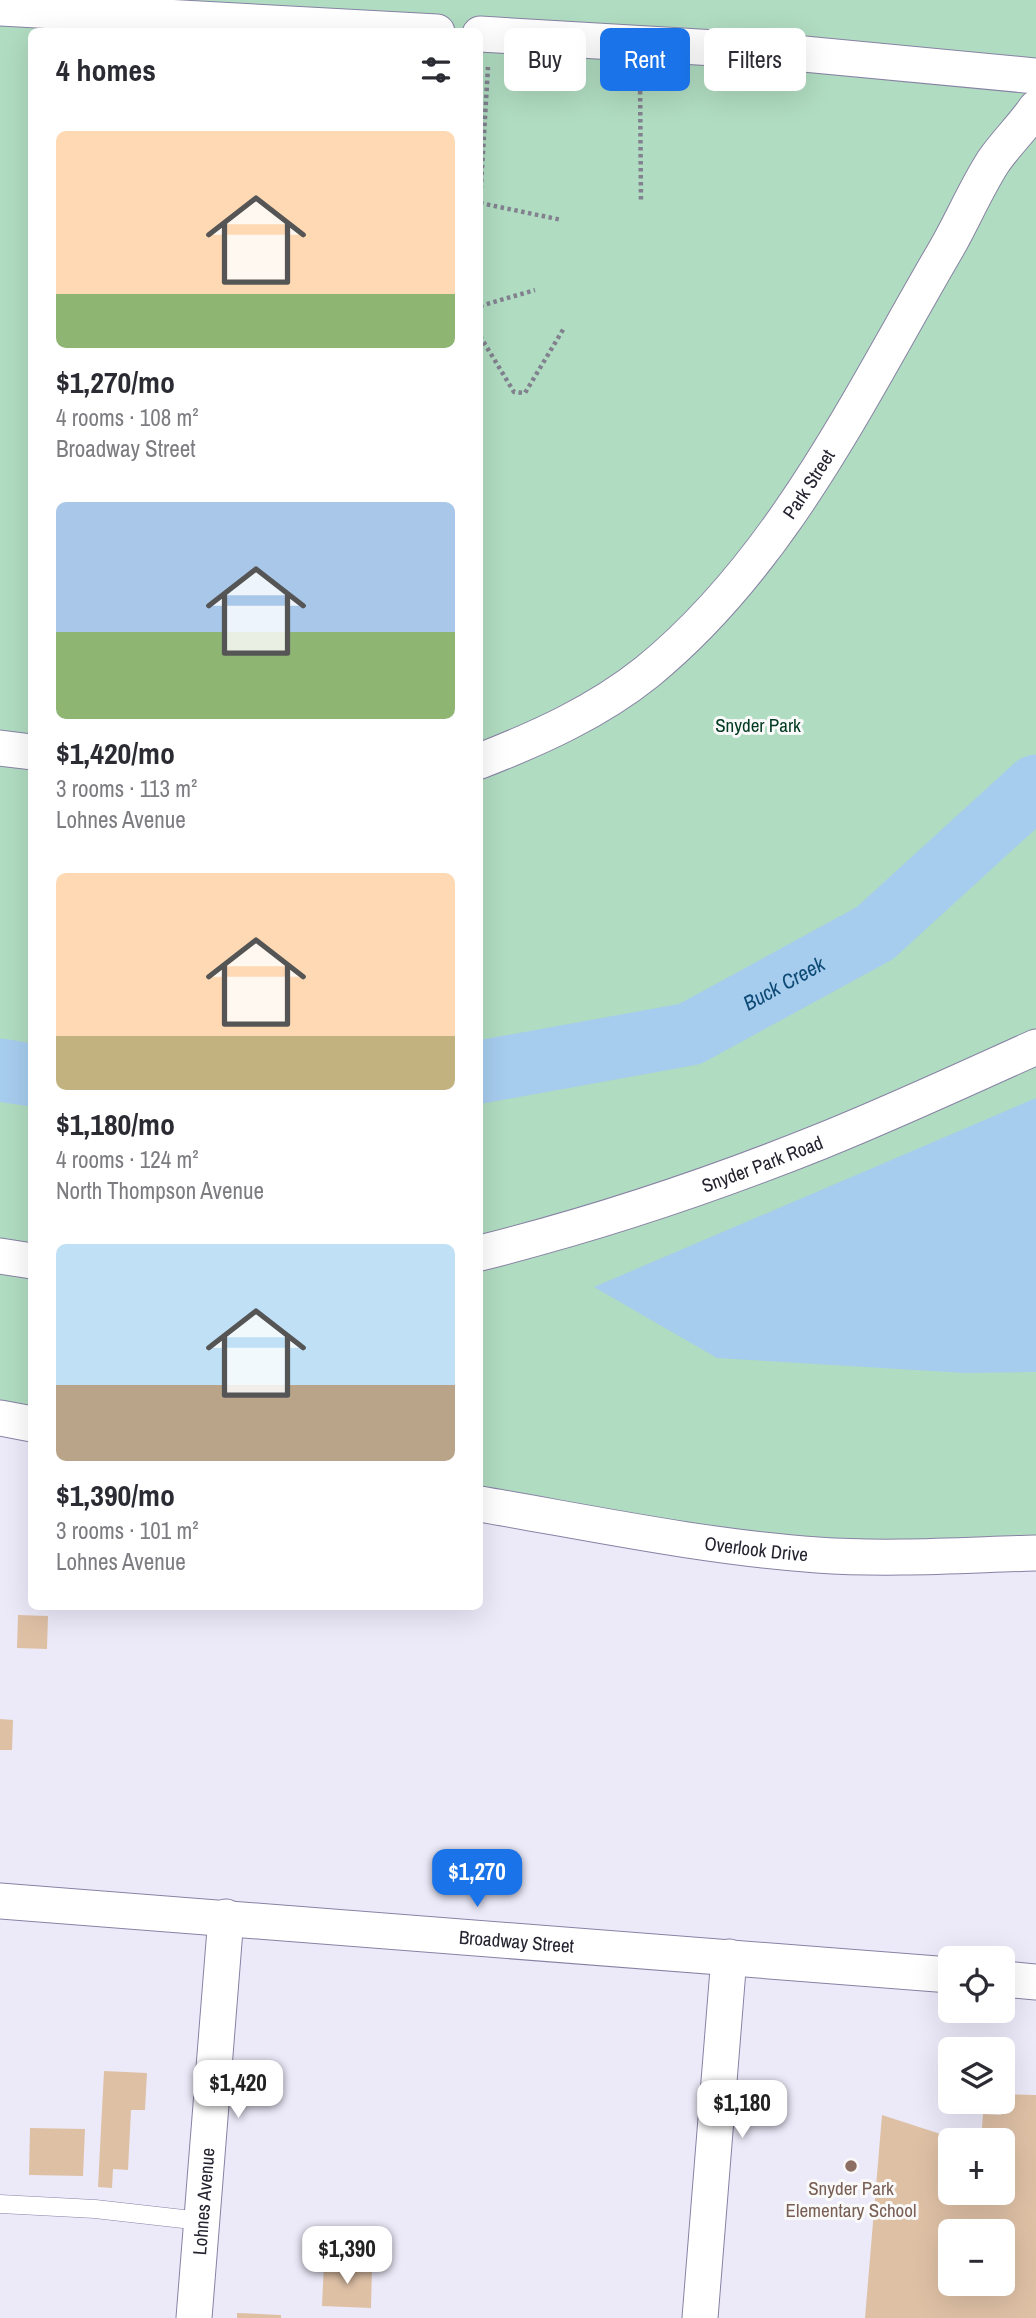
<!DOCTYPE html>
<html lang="en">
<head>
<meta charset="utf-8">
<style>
  :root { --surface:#fff; --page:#f2f2f3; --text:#2b2b33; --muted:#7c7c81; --accent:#1a73e8 }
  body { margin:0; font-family:"Archivo Narrow",sans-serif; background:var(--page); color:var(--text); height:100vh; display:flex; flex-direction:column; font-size:26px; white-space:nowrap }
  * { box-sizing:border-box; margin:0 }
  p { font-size:23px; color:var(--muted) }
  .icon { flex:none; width:38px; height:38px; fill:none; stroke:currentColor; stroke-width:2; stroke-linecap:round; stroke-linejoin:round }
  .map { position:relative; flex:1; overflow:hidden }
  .sheet { position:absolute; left:28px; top:28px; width:455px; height:1582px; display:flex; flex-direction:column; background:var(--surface); border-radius:10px; box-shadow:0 7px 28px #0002 }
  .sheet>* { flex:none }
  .guide { position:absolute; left:504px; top:28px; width:427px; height:63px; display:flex; gap:14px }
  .tools { position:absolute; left:938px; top:1946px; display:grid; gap:14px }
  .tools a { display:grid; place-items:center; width:77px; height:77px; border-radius:10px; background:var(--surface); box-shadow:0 7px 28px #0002; font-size:35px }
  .price { position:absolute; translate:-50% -60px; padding:0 16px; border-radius:14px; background:#fff; color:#222; font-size:23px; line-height:46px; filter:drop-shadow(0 2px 4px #0008) }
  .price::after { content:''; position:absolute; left:50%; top:42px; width:21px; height:16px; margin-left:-10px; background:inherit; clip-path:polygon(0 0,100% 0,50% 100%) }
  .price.on { background:var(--accent); color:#fff }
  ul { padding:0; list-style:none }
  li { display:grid; align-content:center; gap:14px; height:371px; padding:0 28px }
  li span { display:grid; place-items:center; height:217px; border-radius:10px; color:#555 }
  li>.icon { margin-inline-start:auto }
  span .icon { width:126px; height:126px; fill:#fffc; stroke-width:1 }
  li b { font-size:30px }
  h2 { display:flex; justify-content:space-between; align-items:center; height:84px; padding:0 28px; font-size:30px }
  .chip { padding:0 24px; border-radius:10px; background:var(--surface); box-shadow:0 7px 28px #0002; font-size:24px; line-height:63px }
  .chip.on { background:var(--accent); color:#fff }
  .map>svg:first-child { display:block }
  .green { fill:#b0dcc1 }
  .water { fill:#a6ccee }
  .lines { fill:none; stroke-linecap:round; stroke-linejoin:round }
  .river { stroke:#a6ccee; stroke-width:63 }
  .building { fill:#dec0a5; fill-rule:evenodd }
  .lane-casing { stroke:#8782a4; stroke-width:19 }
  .street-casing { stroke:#8782a4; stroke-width:37 }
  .path { stroke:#82818f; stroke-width:4.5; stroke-dasharray:3.5 3.5; stroke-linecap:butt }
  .lane { stroke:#fff; stroke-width:18 }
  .street { stroke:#fff; stroke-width:35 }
  .education-dot { fill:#8d6e63; stroke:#f9f9f9; stroke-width:2.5 }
  .labels { text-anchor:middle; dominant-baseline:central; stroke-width:6; stroke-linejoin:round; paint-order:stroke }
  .street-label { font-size:19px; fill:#242330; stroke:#f9f9f9 }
  .park-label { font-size:19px; fill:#003a20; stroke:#f9f9f9 }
  .education-label { font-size:19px; fill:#785e54; stroke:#f9f9f9 }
  .water-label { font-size:21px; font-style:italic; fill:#0d4a75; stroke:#f9f9f9 }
</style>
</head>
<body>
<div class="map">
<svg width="1036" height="2318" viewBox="0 0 1036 2318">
  <rect width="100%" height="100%" fill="#eceaf9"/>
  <!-- green -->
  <path class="green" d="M0,0H1036V1550L816,1555L480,1498V32H32L31,1423L0,1418Z"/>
  <!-- water -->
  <path class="water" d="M1036,1098V1372L965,1373L717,1358L594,1287Z"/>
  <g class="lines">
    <!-- river -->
    <g class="river">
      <path d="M0,1070L32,1075"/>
      <path id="s1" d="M480,1072L690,1034L875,933L1036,786"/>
    </g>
  </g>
  <!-- building -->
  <path class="building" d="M18,1615L48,1616L47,1649L17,1648Z
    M0,1719L13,1720L12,1750H0Z
    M104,2071L147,2073L145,2110H131L128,2170L113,2169L112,2188L98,2187Z
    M1003,2094L1036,2095V2318H865L882,2115L959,2140H950V2193H1003V2140H981L983,2114L1001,2115ZM950,2231H1003V2284H950Z
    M30,2128L85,2129L83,2176L29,2175Z
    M324,2263L372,2266L371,2308L322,2306Z
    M237,2313L281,2315V2318H237Z"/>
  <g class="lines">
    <!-- lane casing -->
    <g class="lane-casing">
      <path id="lane" d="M0,2204L95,2209L201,2221"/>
    </g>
    <!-- street casing -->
    <g class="street-casing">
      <g id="street">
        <path d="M0,8L437,32"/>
        <path d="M480,34L783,52L1036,76"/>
        <path d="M0,748L32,752"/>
        <path id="s2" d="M480,761C539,738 597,712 647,672C782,562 859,398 945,251C962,222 975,190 993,162C1006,143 1023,127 1036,108"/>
        <path id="s3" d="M480,1253C596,1224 710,1186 822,1141C894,1112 965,1079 1036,1047"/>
        <path d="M0,1256L32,1261"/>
        <path d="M0,1418L32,1424"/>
        <path id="s4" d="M480,1504C591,1523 704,1547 817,1555C890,1560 963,1555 1036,1553"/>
        <path id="s5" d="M0,1901L950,1975"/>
        <path d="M1003,1979L1036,1982"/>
        <path id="s6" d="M194,2318L226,1917"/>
        <path d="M700,2318L729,1957"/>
      </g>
    </g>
    <!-- path -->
    <path class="path" d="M640,77L641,203
      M480,203L488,67
      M480,203L562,220
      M480,306L535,290
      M480,336L514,392L525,393L564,328"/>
    <!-- lane -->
    <use href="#lane" class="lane"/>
    <!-- street -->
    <use href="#street" class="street"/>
  </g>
  <!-- markers -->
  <circle class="education-dot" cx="851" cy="2166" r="7"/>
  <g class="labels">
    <!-- street labels -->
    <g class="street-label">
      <text stroke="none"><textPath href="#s2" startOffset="439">Park Street</textPath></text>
      <text stroke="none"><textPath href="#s3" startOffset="296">Snyder Park Road</textPath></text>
      <text stroke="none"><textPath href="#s4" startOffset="280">Overlook Drive</textPath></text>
      <text stroke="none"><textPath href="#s5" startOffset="518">Broadway Street</textPath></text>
      <text stroke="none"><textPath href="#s6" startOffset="117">Lohnes Avenue</textPath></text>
    </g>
    <!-- park labels -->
    <g class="park-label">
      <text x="758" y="725">Snyder Park</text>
    </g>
    <!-- education labels -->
    <g class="education-label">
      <text x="851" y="2188">Snyder Park<tspan x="851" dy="22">Elementary School</tspan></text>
    </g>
    <!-- water labels -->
    <g class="water-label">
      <text stroke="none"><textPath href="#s1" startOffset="320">Buck Creek</textPath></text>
    </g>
  </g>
</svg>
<div class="tools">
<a><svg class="icon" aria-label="locate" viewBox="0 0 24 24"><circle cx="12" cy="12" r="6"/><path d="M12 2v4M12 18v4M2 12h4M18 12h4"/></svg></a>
<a><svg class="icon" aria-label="layers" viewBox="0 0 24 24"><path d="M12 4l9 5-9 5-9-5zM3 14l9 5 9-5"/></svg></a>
<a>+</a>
<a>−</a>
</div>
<b class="price on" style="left:477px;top:1909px">$1,270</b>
<b class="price" style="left:238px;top:2120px">$1,420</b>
<b class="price" style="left:742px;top:2140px">$1,180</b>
<b class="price" style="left:347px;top:2286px">$1,390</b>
<div class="guide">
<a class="chip">Buy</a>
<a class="chip on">Rent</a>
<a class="chip">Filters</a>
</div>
<section class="sheet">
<h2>4 homes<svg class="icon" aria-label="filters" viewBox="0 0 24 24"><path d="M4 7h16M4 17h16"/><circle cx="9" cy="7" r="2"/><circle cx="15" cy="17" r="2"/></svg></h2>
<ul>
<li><span style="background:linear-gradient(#ffd9b3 75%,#8fb573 0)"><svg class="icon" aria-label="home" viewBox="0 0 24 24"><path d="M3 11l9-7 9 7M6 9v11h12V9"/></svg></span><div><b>$1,270/mo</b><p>4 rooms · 108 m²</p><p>Broadway Street</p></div></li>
<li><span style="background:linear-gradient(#a9c7e8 60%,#8fb573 0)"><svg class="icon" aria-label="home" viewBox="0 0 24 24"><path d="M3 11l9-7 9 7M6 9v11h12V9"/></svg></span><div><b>$1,420/mo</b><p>3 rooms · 113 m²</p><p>Lohnes Avenue</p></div></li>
<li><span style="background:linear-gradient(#ffd9b3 75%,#c2b280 0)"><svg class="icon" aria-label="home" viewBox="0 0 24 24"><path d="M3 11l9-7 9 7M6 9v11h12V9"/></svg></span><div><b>$1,180/mo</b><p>4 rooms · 124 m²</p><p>North Thompson Avenue</p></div></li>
<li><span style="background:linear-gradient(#bfe0f5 65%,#b9a48a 0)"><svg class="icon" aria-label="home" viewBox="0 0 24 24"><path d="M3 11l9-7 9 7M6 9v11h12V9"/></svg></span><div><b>$1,390/mo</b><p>3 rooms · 101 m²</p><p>Lohnes Avenue</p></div></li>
</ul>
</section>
</div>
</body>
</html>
